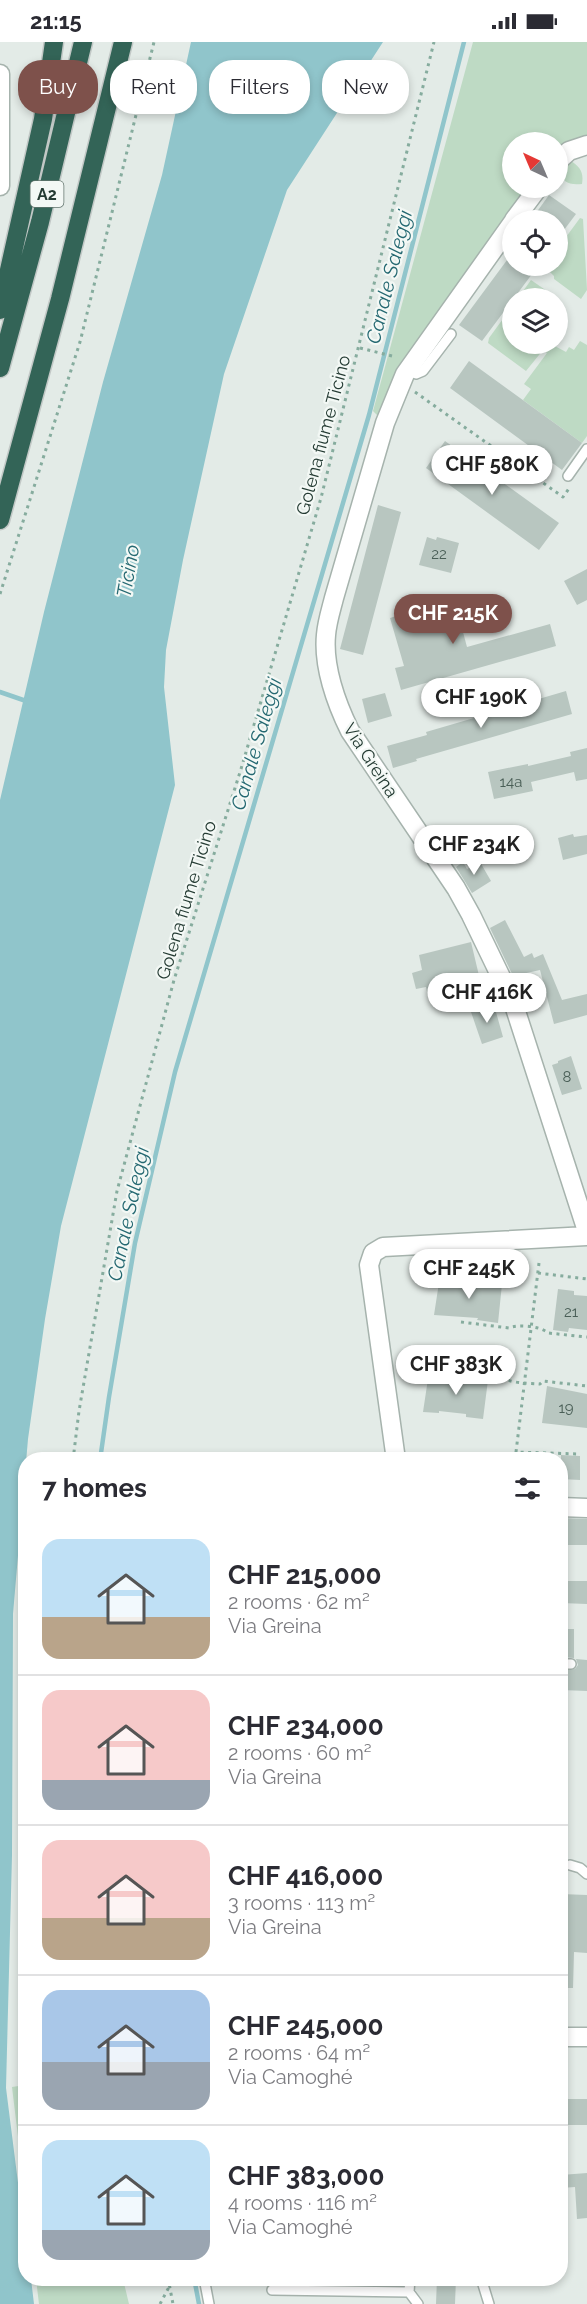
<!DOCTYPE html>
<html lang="en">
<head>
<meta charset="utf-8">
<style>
  :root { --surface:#fff; --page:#f2f2f3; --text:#2b2b33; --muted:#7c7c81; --line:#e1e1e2; --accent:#7e514b }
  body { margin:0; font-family:Raleway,sans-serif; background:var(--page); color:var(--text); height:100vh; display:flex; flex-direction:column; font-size:22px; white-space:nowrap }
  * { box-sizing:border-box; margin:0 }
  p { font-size:20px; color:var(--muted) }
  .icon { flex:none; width:33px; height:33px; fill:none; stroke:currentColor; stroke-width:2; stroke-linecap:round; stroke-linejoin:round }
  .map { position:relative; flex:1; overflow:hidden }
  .details { position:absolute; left:18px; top:1410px; width:550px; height:834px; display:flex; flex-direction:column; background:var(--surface); border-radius:24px; box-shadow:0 3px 9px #0003 }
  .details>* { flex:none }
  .banner { position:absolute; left:18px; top:18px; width:552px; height:54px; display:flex; gap:12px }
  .needle { width:39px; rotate:316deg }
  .fabs { position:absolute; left:502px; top:90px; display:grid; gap:12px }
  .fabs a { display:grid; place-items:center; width:66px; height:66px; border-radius:50%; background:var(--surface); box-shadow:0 3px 9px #0003; font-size:30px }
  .price { position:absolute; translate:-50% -51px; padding:0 14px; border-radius:21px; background:#fff; color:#222; font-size:20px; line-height:39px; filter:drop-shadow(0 2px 3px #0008) }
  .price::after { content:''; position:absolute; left:50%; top:36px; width:18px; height:14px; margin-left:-9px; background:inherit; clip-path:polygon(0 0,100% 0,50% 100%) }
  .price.on { background:var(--accent); color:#fff }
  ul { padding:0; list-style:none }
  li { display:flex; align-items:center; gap:18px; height:150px; padding:0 24px }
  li+li { border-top:2px solid var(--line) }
  li span { display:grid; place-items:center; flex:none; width:168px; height:120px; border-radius:18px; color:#555 }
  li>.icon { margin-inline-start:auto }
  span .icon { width:72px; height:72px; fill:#fffc; stroke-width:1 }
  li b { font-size:26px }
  h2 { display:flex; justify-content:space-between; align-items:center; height:72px; padding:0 24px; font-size:26px }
  .pill { padding:0 21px; border-radius:24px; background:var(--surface); box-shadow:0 3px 9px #0003; font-size:21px; line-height:54px }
  .pill.on { background:var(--accent); color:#fff }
  .status { display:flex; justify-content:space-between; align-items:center; height:42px; padding:0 30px; background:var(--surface); direction:ltr }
  .status svg { height:16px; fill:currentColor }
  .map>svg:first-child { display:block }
  .green { fill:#bedac4 }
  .water { fill:#90c5cb }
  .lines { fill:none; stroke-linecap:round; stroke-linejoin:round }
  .stream { stroke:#90c5cb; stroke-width:4.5 }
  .building { fill:#b8c6c0 }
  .service-casing { stroke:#a6b3ad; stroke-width:12 }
  .minor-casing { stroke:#a6b3ad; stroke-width:21 }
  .tertiary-casing { stroke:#a6b3ad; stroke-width:21 }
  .motorway-casing { stroke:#c2c8c6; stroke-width:21 }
  .path { stroke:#86ac9e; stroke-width:3; stroke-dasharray:3 4.5; stroke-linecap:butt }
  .service { stroke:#fff; stroke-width:9 }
  .minor { stroke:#fff; stroke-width:18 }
  .tertiary { stroke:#fff; stroke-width:18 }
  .motorway { stroke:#336457; stroke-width:18 }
  .labels { text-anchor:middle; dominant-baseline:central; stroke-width:4.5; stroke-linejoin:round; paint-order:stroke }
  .number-label { font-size:15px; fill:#495e56 }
  .shield { fill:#f3f8f5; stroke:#62746d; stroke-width:1.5 }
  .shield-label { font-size:16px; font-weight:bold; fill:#243b33 }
  .street-label { font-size:18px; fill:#243b33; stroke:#f3f8f5 }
  .water-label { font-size:20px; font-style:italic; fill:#246871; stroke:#f3f8f5 }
</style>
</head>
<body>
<div class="status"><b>21:15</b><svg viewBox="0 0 49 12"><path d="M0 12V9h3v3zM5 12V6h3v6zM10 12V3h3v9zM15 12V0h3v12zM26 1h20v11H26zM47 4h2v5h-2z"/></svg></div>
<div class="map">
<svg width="587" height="2262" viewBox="0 0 587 2262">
  <rect width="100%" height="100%" fill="#e3ebe7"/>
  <!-- green -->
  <path class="green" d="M473,0H587V103L558,119V100H513V146H538L412,321L385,381L373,369Z
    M570,118C580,125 584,130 582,142C568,143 563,141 559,127Z
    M580,176L583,177L587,248L581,257L554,237V234L544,224H558V206Z
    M531,238L557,256H518Z
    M513,263V302H551L566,310L569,305L574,308L580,299L587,303V394L582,401L523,358L531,347L524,342L547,311L543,308L526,329L488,301L489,296Z
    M25,2043H26L25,2153L12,2045Z
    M36,2237H123L129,2262H39Z"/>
  <!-- water -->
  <path class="water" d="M191,0H383L287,148L224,332L183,518L166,608L164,645L175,743L61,1184L45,1277L28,1397L13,1572L12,1813L6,2046L25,2196L26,2236L31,2237L34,2262H0V758L44,570L103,340L162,133Z"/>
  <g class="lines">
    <!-- stream -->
    <path class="stream" d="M0,650L29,660
      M100,1418L109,1355L135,1201L175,1030L369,373L464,0
      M194,2236L199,2262"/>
  </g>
  <!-- building -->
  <path class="building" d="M549,153L576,172L558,196V178H547L536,171Z
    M513,210V224H538L482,299L459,283Z
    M469,319L582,401L562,428L450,346Z
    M445,399L559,481L539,508L426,426Z
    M378,463L401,470L363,613L340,607Z
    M427,495L436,498L437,495L459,501L451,531L419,523Z
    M587,527V558L577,563L564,539Z
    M454,557L467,605L550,582L556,604L401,648L395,626L404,624L390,576L412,569L411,567Z
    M566,649L572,672L416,717L417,719L393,726L387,704L427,693L426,690Z
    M385,651L392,674L368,681L362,657Z
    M587,706V737L576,739L574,730L531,740L533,749L494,757L488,730L528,722V724L571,714L570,710Z
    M573,792L574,795L587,793V812L563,818L558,796Z
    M463,820L467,827L480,820L491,839L472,851L456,825Z
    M505,878L524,915L532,911L534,916L543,912L562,958L587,952V973L554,982L540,928L513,934L490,886Z
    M471,900L481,942L450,950L452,956L434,961L432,953L428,954L426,945L416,947L412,931L422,928L419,913Z
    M494,963L503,995L482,1002L471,970Z
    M571,1014L582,1047L562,1053L552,1023L558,1021V1019Z
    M440,1234L486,1242V1240L502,1242L498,1281L477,1278L478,1276L434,1273Z
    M558,1247L574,1249V1253L587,1254V1288L569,1286L568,1290L553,1288Z
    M429,1330L444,1332L443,1335L488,1338L483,1377L466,1375V1372L439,1369V1371L423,1370Z
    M547,1344L587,1352V1386L542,1381Z
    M561,1413L580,1414V1438L561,1437Z
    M562,1476L587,1477V1503H562Z
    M561,1539H587V1562L561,1561Z
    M561,1587H574V1616L561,1615Z
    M576,1617L587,1618V1649L561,1648V1629L575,1627L578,1623Z
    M561,1852L587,1853V1911L574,1910L573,1946H561Z
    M561,2057H587V2083H561Z
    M587,2131V2176L577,2177L575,2145L561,2146V2133Z
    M437,2236H456L455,2262H436Z"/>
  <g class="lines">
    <!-- service casing -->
    <g class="service-casing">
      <path id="service" d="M408,328L416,332L423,329L451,292
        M568,434L587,407
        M561,1622H571
        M570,1823L580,1826L587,1832
        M204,2236L209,2262
        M481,2236L489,2262
        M272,2248L409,2250L410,2236
        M409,2250L418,2262"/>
    </g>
    <!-- minor casing -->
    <g class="minor-casing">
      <path id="minor" d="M558,119L569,109L587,103
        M514,178L538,146
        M513,180L405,332L385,381L334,556C331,568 327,580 326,593C323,624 336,661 350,689L456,846L471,873L513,960L587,1189
        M396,1418L369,1223L373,1211L383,1205L587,1194
        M561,1465L587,1466
        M561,1995H587"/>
    </g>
    <!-- tertiary casing -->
    <g class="tertiary-casing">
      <path id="tertiary" d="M0,32V144"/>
    </g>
    <!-- motorway casing -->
    <g class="motorway-casing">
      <path id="motorway" d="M0,268L43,77L54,0
        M0,326L40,180L83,0
        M0,478L60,257L123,0"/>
    </g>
    <!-- path -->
    <path class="path" d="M360,306L396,315
      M415,350L563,455L570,445
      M0,552L80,300L154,0
      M539,1221L516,1410L580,1412
      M538,1231L587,1237
      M461,1280L509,1286C517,1282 541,1284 548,1291L587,1295
      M458,1330L500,1333C508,1342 528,1341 540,1342L543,1339L587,1344
      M73,1418L79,1369L117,1149L174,938L241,727L321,456L434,0
      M168,2236L173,2262
      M160,2262L169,2245"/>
    <!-- service -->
    <use href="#service" class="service"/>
    <!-- minor -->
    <use href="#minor" class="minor"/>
    <!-- tertiary -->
    <use href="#tertiary" class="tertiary"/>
    <!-- motorway -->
    <use href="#motorway" class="motorway"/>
  </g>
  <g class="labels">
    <!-- number labels -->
    <g class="number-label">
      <text x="439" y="512">22</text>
      <text x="511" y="740">14a</text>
      <text x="567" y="1035">8</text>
      <text x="571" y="1270">21</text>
      <text x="566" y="1366">19</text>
    </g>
    <!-- shield labels -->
    <rect class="shield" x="30.5" y="139" width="33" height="26" rx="4.5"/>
    <g class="shield-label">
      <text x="47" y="152">A2</text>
    </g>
    <!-- street labels -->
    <g class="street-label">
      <text transform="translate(323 393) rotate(-75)">Golena fiume Ticino</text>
      <text transform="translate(371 718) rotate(57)">Via Greina</text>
      <text transform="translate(186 858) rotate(-73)">Golena fiume Ticino</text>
    </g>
    <!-- water labels -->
    <g class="water-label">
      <text transform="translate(389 235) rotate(-76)">Canale Saleggi</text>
      <text transform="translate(128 529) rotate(-80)">Ticino</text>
      <text transform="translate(256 702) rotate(-74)">Canale Saleggi</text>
      <text transform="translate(128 1172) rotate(-78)">Canale Saleggi</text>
    </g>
  </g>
</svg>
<div class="fabs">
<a><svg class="needle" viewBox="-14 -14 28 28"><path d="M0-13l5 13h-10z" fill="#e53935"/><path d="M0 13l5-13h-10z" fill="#7c7c81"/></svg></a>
<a><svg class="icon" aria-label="locate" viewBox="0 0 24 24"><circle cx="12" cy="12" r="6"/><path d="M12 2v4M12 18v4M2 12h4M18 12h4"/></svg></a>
<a><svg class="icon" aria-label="layers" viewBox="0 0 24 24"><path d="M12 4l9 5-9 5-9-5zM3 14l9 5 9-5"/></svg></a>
</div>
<b class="price" style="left:492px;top:454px">CHF 580K</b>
<b class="price on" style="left:453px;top:603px">CHF 215K</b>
<b class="price" style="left:481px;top:687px">CHF 190K</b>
<b class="price" style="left:474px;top:834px">CHF 234K</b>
<b class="price" style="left:487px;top:982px">CHF 416K</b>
<b class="price" style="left:469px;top:1258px">CHF 245K</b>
<b class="price" style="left:456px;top:1354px">CHF 383K</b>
<div class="banner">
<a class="pill on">Buy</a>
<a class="pill">Rent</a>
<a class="pill">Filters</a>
<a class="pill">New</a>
</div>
<section class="details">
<h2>7 homes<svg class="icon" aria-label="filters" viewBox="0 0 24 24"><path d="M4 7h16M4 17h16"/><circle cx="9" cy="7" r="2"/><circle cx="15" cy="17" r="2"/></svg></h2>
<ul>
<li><span style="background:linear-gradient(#bfe0f5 65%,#b9a48a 0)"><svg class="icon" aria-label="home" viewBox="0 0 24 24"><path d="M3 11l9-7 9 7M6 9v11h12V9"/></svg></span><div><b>CHF 215,000</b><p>2 rooms · 62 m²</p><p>Via Greina</p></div></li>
<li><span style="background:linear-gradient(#f6c9c9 75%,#9aa5b1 0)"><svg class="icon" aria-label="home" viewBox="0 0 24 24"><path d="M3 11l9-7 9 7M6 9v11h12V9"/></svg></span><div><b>CHF 234,000</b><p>2 rooms · 60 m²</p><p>Via Greina</p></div></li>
<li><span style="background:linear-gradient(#f6c9c9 65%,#b9a48a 0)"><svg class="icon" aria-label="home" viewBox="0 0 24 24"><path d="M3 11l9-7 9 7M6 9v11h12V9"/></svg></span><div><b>CHF 416,000</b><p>3 rooms · 113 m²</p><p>Via Greina</p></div></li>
<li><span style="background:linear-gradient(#a9c7e8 60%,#9aa5b1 0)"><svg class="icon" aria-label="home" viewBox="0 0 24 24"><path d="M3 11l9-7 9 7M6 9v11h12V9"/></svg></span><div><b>CHF 245,000</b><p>2 rooms · 64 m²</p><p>Via Camoghé</p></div></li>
<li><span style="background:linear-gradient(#bfe0f5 75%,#9aa5b1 0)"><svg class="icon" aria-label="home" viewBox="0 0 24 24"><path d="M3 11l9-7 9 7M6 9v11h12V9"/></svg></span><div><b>CHF 383,000</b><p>4 rooms · 116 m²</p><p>Via Camoghé</p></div></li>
</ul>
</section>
</div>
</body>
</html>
